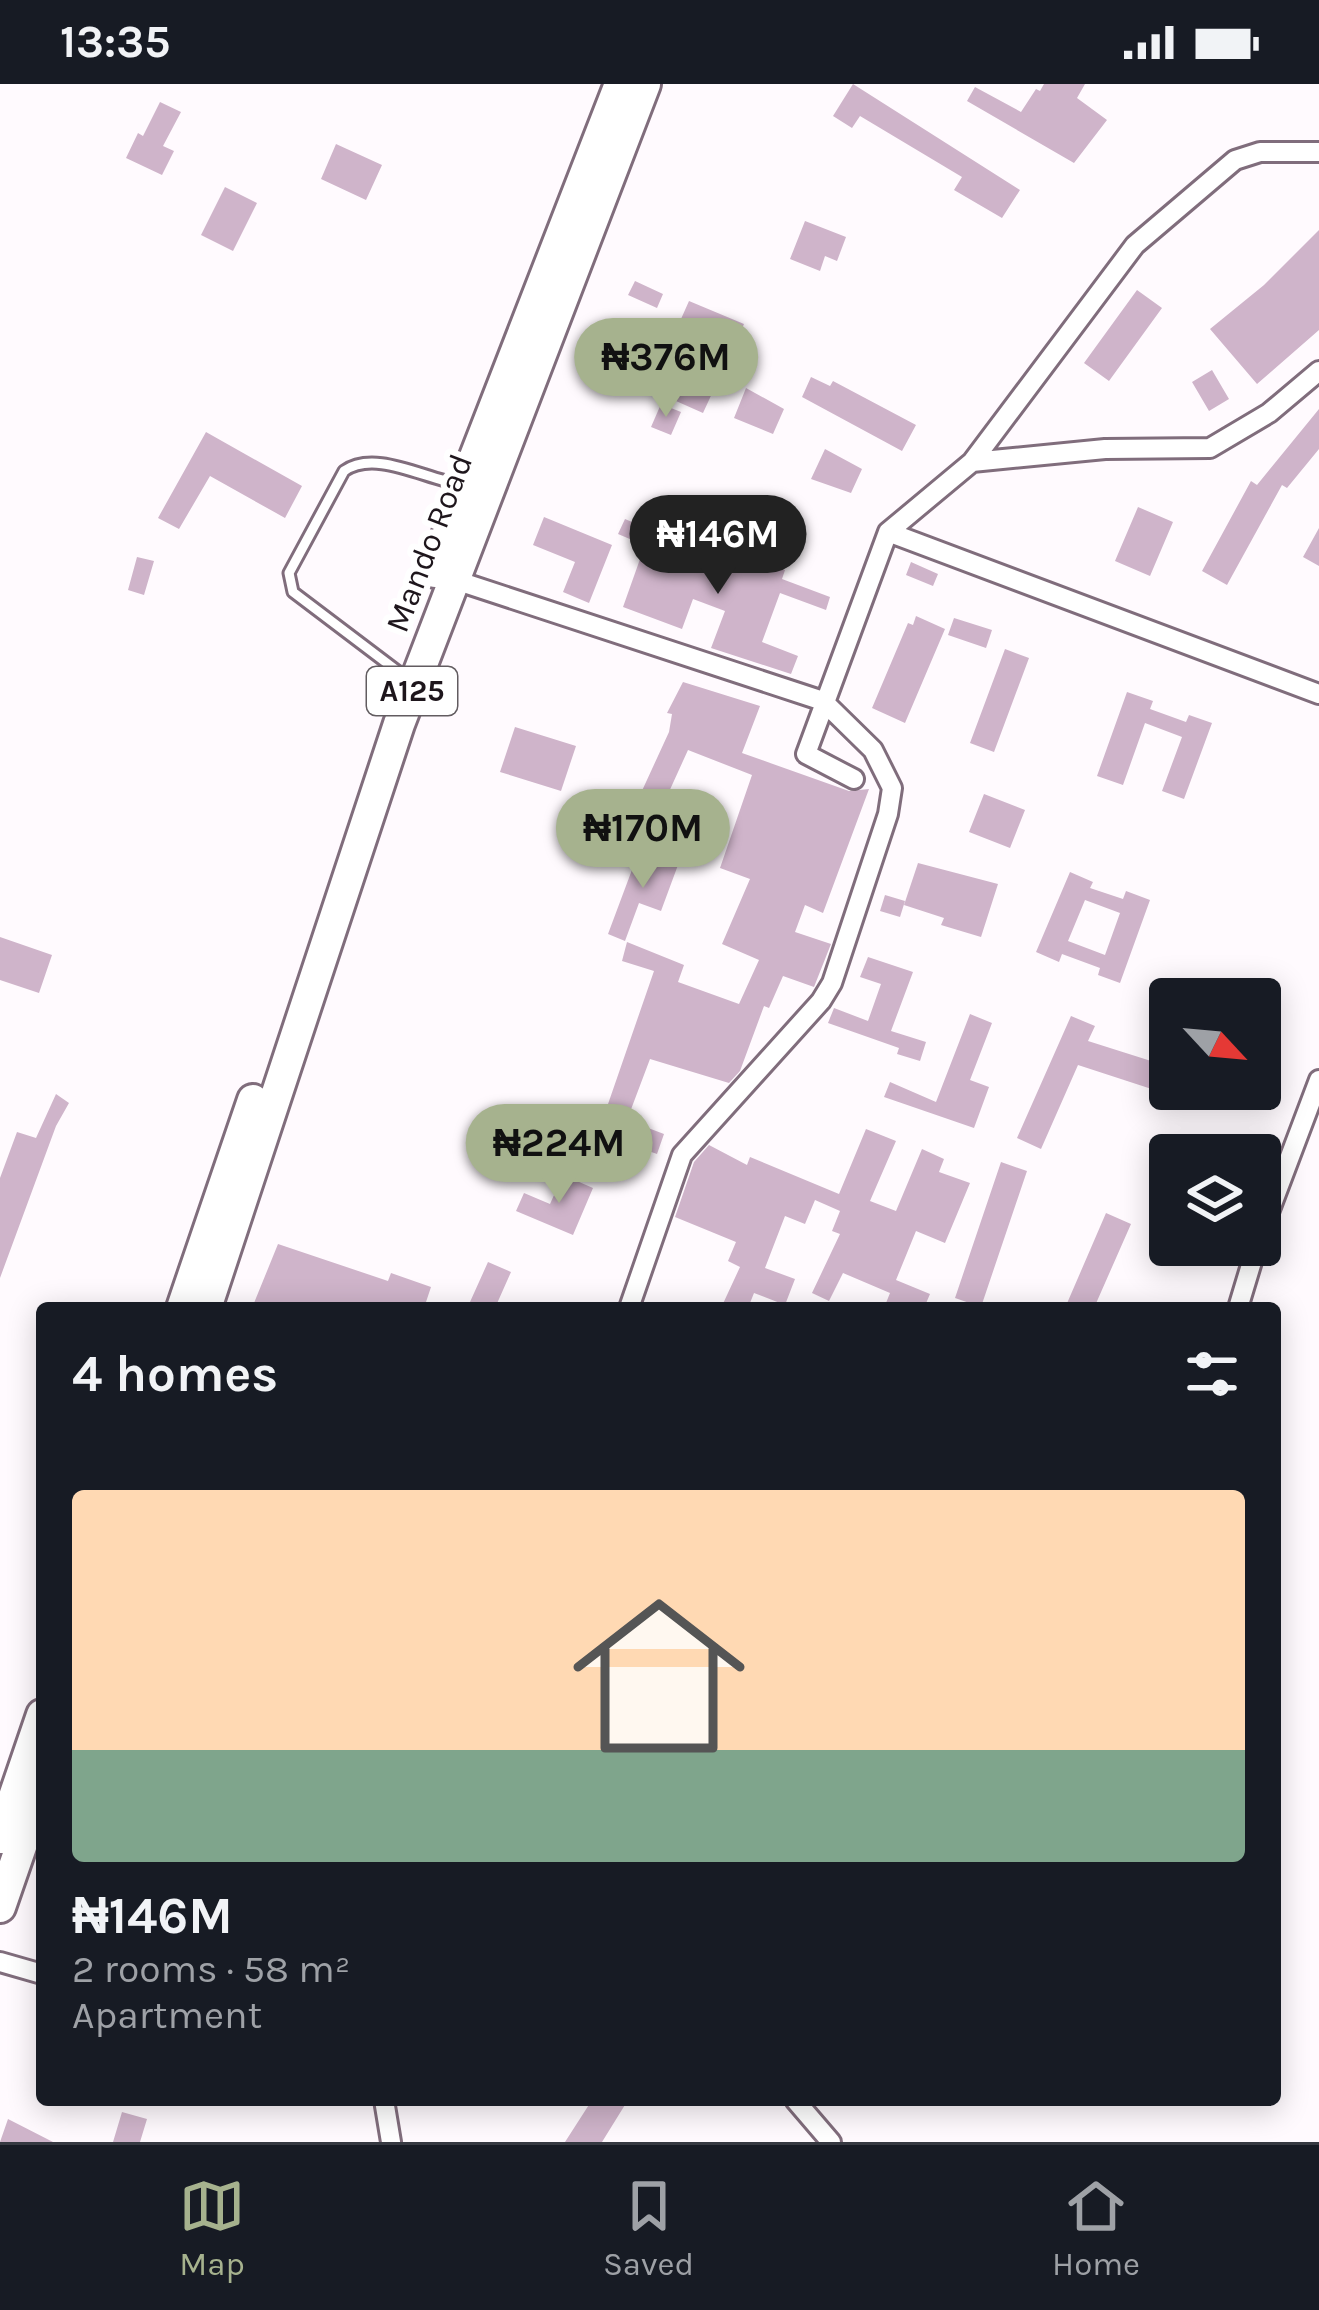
<!DOCTYPE html>
<html lang="en">
<head>
<meta charset="utf-8">
<style>
  :root { --surface:#171b24; --page:#20242c; --text:#f1f3f6; --muted:#9ea1a6; --line:#363941; --accent:#a6b28e }
  body { margin:0; font-family:Karla,sans-serif; background:var(--page); color:var(--text); height:100vh; display:flex; flex-direction:column; font-size:45px; white-space:nowrap }
  * { box-sizing:border-box; margin:0 }
  p { font-size:39px; color:var(--muted) }
  .icon { flex:none; width:66px; height:66px; fill:none; stroke:currentColor; stroke-width:2; stroke-linecap:round; stroke-linejoin:round }
  .map { position:relative; flex:1; overflow:hidden }
  .panel { position:absolute; left:36px; top:1218px; width:1245px; height:804px; display:flex; flex-direction:column; background:var(--surface); border-radius:12px; box-shadow:0 6px 30px #0003 }
  .panel>* { flex:none }
  .needle { width:78px; rotate:116deg }
  .buttons { position:absolute; left:1149px; top:894px; display:grid; gap:24px }
  .buttons a { display:grid; place-items:center; width:132px; height:132px; border-radius:12px; background:var(--surface); box-shadow:0 6px 30px #0003; font-size:60px }
  .price { position:absolute; translate:-50% -102px; padding:0 27px; border-radius:42px; background:var(--accent); color:#111; font-size:39px; line-height:78px; filter:drop-shadow(0 3px 6px #0008) }
  .price::after { content:''; position:absolute; left:50%; top:72px; width:36px; height:27px; margin-left:-18px; background:inherit; clip-path:polygon(0 0,100% 0,50% 100%) }
  .price.active { background:#222; color:#fff }
  ul { padding:0; list-style:none }
  li { display:grid; align-content:center; gap:24px; height:636px; padding:0 36px }
  li span { display:grid; place-items:center; height:372px; border-radius:12px; color:#555 }
  li>.icon { margin-inline-start:auto }
  span .icon { width:216px; height:216px; fill:#fffc; stroke-width:1 }
  li b { font-size:51px }
  h2 { display:flex; justify-content:space-between; align-items:center; height:144px; padding:0 36px; font-size:51px }
  .status { display:flex; justify-content:space-between; align-items:center; height:84px; padding:0 60px; background:var(--surface); direction:ltr }
  .status svg { height:33px; fill:currentColor }
  .dock { display:flex; justify-content:space-around; align-items:center; height:168px; border-top:3px solid var(--line); background:var(--surface); font-size:33px; color:var(--muted) }
  .dock a { display:grid; justify-items:center; gap:6px }
  .dock .active { color:var(--accent) }
  .map>svg:first-child { display:block }
  .building { fill:#cfb4ca; fill-rule:evenodd }
  .lines { fill:none; stroke-linecap:round; stroke-linejoin:round }
  .service-casing { stroke:#806d7c; stroke-width:15 }
  .minor-casing { stroke:#806d7c; stroke-width:24 }
  .trunk-casing { stroke:#806d7c; stroke-width:36 }
  .service { stroke:#fff; stroke-width:9 }
  .minor { stroke:#fff; stroke-width:18 }
  .trunk { stroke:#fff; stroke-width:30 }
  .labels { text-anchor:middle; dominant-baseline:central; stroke-width:12; stroke-linejoin:round; paint-order:stroke }
  .shield { fill:#fff; stroke:#625c60; stroke-width:3 }
  .shield-label { font-size:30px; font-weight:bold; fill:#1e161c }
  .street-label { font-size:33px; fill:#1e161c; stroke:#fff }
</style>
</head>
<body>
<div class="status"><b>13:35</b><svg viewBox="0 0 49 12"><path d="M0 12V9h3v3zM5 12V6h3v6zM10 12V3h3v9zM15 12V0h3v12zM26 1h20v11H26zM47 4h2v5h-2z"/></svg></div>
<div class="map">
<svg width="1319" height="2058" viewBox="0 0 1319 2058">
  <rect width="100%" height="100%" fill="#fffafe"/>
  <!-- building -->
  <path class="building" d="M853,0L1020,106L1002,134L954,106L962,93L860,32L852,44L833,32Z
    M1044,0H1085L1077,14L1107,36L1074,79L967,17L975,3L1021,28L1036,5L1040,7Z
    M160,18L181,28L163,62L174,67L162,91L126,74L138,49L143,52Z
    M336,60L382,81L366,116L321,95Z
    M225,103L257,119L233,167L201,151Z
    M805,137L846,153L837,177L825,172L820,187L790,175Z
    M1319,146V246L1257,300L1210,245L1264,201Z
    M635,197L663,210L657,224L628,211Z
    M1137,206L1162,224L1109,297L1084,279Z
    M689,217L744,240L703,329L676,317L685,299L671,292L691,250L677,244Z
    M1212,286L1229,315L1209,327L1192,298Z
    M811,293L830,302L833,297L916,341L902,367L802,313Z
    M746,304L784,325L773,350L734,334Z
    M661,320L681,328L671,351L651,343Z
    M1319,325V365L1287,404L1282,401L1227,501L1202,487L1251,397L1257,401Z
    M206,348L302,402L285,434L210,392L179,445L158,434Z
    M825,365L862,385L851,409L811,395Z
    M1138,423L1173,438L1150,492L1115,477Z
    M544,433L612,461L589,519L563,508L575,478L533,461Z
    M625,435L651,446L644,461L618,450Z
    M1319,444V482L1303,473Z
    M680,454L731,477L734,468L785,486L782,495L830,513L826,526L780,509L762,558L798,572L791,590L711,564L725,527L693,515L682,545L623,523L645,461L672,473Z
    M137,473L154,477L144,511L128,506Z
    M911,478L938,490L933,502L906,491Z
    M916,532L945,545L905,639L872,624L908,539L913,541Z
    M954,534L992,546L986,564L948,551Z
    M1005,565L1029,574L994,668L970,659Z
    M683,598L760,622L742,669L849,707L869,705L823,829L805,821L795,848L831,860L814,903L783,892L769,924L764,922L740,987L729,999L650,975L627,1036L664,1050L657,1070L598,1049L654,887L622,877L627,858L684,881L678,898L739,920L759,876L722,860L750,795L720,784L752,691L688,666L658,732L635,722L669,648L672,630L667,629Z
    M1127,608L1153,617L1150,625L1186,638L1189,631L1212,639L1184,715L1162,707L1182,653L1145,639L1123,701L1097,692Z
    M515,643L576,662L561,707L500,688Z
    M984,710L1025,726L1010,764L969,748Z
    M639,767L678,781L661,827L639,819L625,857L608,850Z
    M918,779L998,800L981,853L941,841L944,834L904,821Z
    M1070,788L1093,798L1090,804L1123,815L1126,807L1150,816L1120,899L1098,891L1100,884L1062,870L1059,878L1036,868ZM1085,816L1120,829L1105,871L1068,857Z
    M885,811L905,817L900,833L880,827Z
    M0,853L52,871L39,909L0,896Z
    M868,873L913,888L891,947L926,958L920,977L897,970L899,964L828,939L834,924L868,937L881,900L860,893Z
    M970,930L992,939L970,996L989,1003L974,1044L884,1013L890,998L936,1018Z
    M1071,932L1095,942L1088,957L1170,983V1011L1078,981L1041,1065L1017,1054Z
    M56,1010L69,1019L56,1042L0,1194V1094L17,1048L36,1054Z
    M866,1045L896,1057L870,1117L896,1127L922,1065L944,1075L939,1088L970,1099L945,1159L916,1147L896,1196L930,1210L924,1224H884L890,1209L843,1189L829,1217L812,1209L840,1150L832,1147L840,1127L815,1116L805,1140L785,1132L765,1184L795,1195L785,1221L754,1209L748,1224H721L740,1183L728,1177L736,1158L675,1133L694,1078L709,1061L747,1081L750,1073L839,1110Z
    M1001,1078L1027,1087L981,1223L955,1214Z
    M563,1091L593,1104L573,1151L516,1127L524,1109L550,1120Z
    M1106,1129L1131,1140L1094,1224H1065Z
    M278,1160L388,1197L391,1189L431,1203L424,1224H392L379,1219L377,1224H252Z
    M488,1178L511,1188L495,1224L470,1218Z
    M592,2016H628L602,2058H565Z
    M122,2028L147,2035L140,2058H113Z
    M8,2035L53,2058H0Z"/>
  <g class="lines">
    <!-- service casing -->
    <g class="service-casing">
      <path id="service" d="M400,589L293,508L289,489L344,387C375,365 425,395 459,400"/>
    </g>
    <!-- minor casing -->
    <g class="minor-casing">
      <path id="minor" d="M972,378L1105,365L1210,364L1269,329L1319,287
        M888,448L1319,610
        M452,495L823,617L873,666L892,704L888,730L832,899L821,917L682,1071L629,1224
        M854,695L806,670L888,448L972,378L1135,161L1235,76L1260,68H1319
        M1260,1152L1319,996
        M1238,1224L1257,1161
        M0,1878L42,1890
        M384,2016L391,2058
        M795,2016L831,2058"/>
    </g>
    <!-- trunk casing -->
    <g class="trunk-casing">
      <path id="trunk" d="M435,488L464,401L620,0
        M182,1224L253,1016
        M206,1224L399,640L645,0
        M0,1754L42,1631
        M0,1823L42,1702"/>
    </g>
    <!-- service -->
    <use href="#service" class="service"/>
    <!-- minor -->
    <use href="#minor" class="minor"/>
    <!-- trunk -->
    <use href="#trunk" class="trunk"/>
  </g>
  <g class="labels">
    <!-- shield labels -->
    <rect class="shield" x="367" y="583" width="90" height="48" rx="9"/>
    <g class="shield-label">
      <text x="412" y="607">A125</text>
    </g>
    <!-- street labels -->
    <g class="street-label">
      <text transform="translate(429 459) rotate(-69)">Mando Road</text>
    </g>
  </g>
</svg>
<div class="buttons">
<a><svg class="needle" viewBox="-14 -14 28 28"><path d="M0-13l5 13h-10z" fill="#e53935"/><path d="M0 13l5-13h-10z" fill="#9ea1a6"/></svg></a>
<a><svg class="icon" aria-label="layers" viewBox="0 0 24 24"><path d="M12 4l9 5-9 5-9-5zM3 14l9 5 9-5"/></svg></a>
</div>
<b class="price" style="left:666px;top:336px">₦376M</b>
<b class="price active" style="left:718px;top:513px">₦146M</b>
<b class="price" style="left:643px;top:807px">₦170M</b>
<b class="price" style="left:559px;top:1122px">₦224M</b>
<section class="panel">
<h2>4 homes<svg class="icon" aria-label="filters" viewBox="0 0 24 24"><path d="M4 7h16M4 17h16"/><circle cx="9" cy="7" r="2"/><circle cx="15" cy="17" r="2"/></svg></h2>
<ul>
<li><span style="background:linear-gradient(#ffd9b3 70%,#7fa58c 0)"><svg class="icon" aria-label="home" viewBox="0 0 24 24"><path d="M3 11l9-7 9 7M6 9v11h12V9"/></svg></span><div><b>₦146M</b><p>2 rooms · 58 m²</p><p>Apartment</p></div></li>
</ul>
</section>
</div>
<nav class="dock">
<a class="active"><svg class="icon" aria-label="map" viewBox="0 0 24 24"><path d="M3 6l6-2 6 2 6-2v14l-6 2-6-2-6 2zM9 4v14M15 6v14"/></svg>Map</a>
<a><svg class="icon" aria-label="saved" viewBox="0 0 24 24"><path d="M7 4h10v16l-5-4-5 4z"/></svg>Saved</a>
<a><svg class="icon" aria-label="home" viewBox="0 0 24 24"><path d="M3 11l9-7 9 7M6 9v11h12V9"/></svg>Home</a>
</nav>
</body>
</html>
